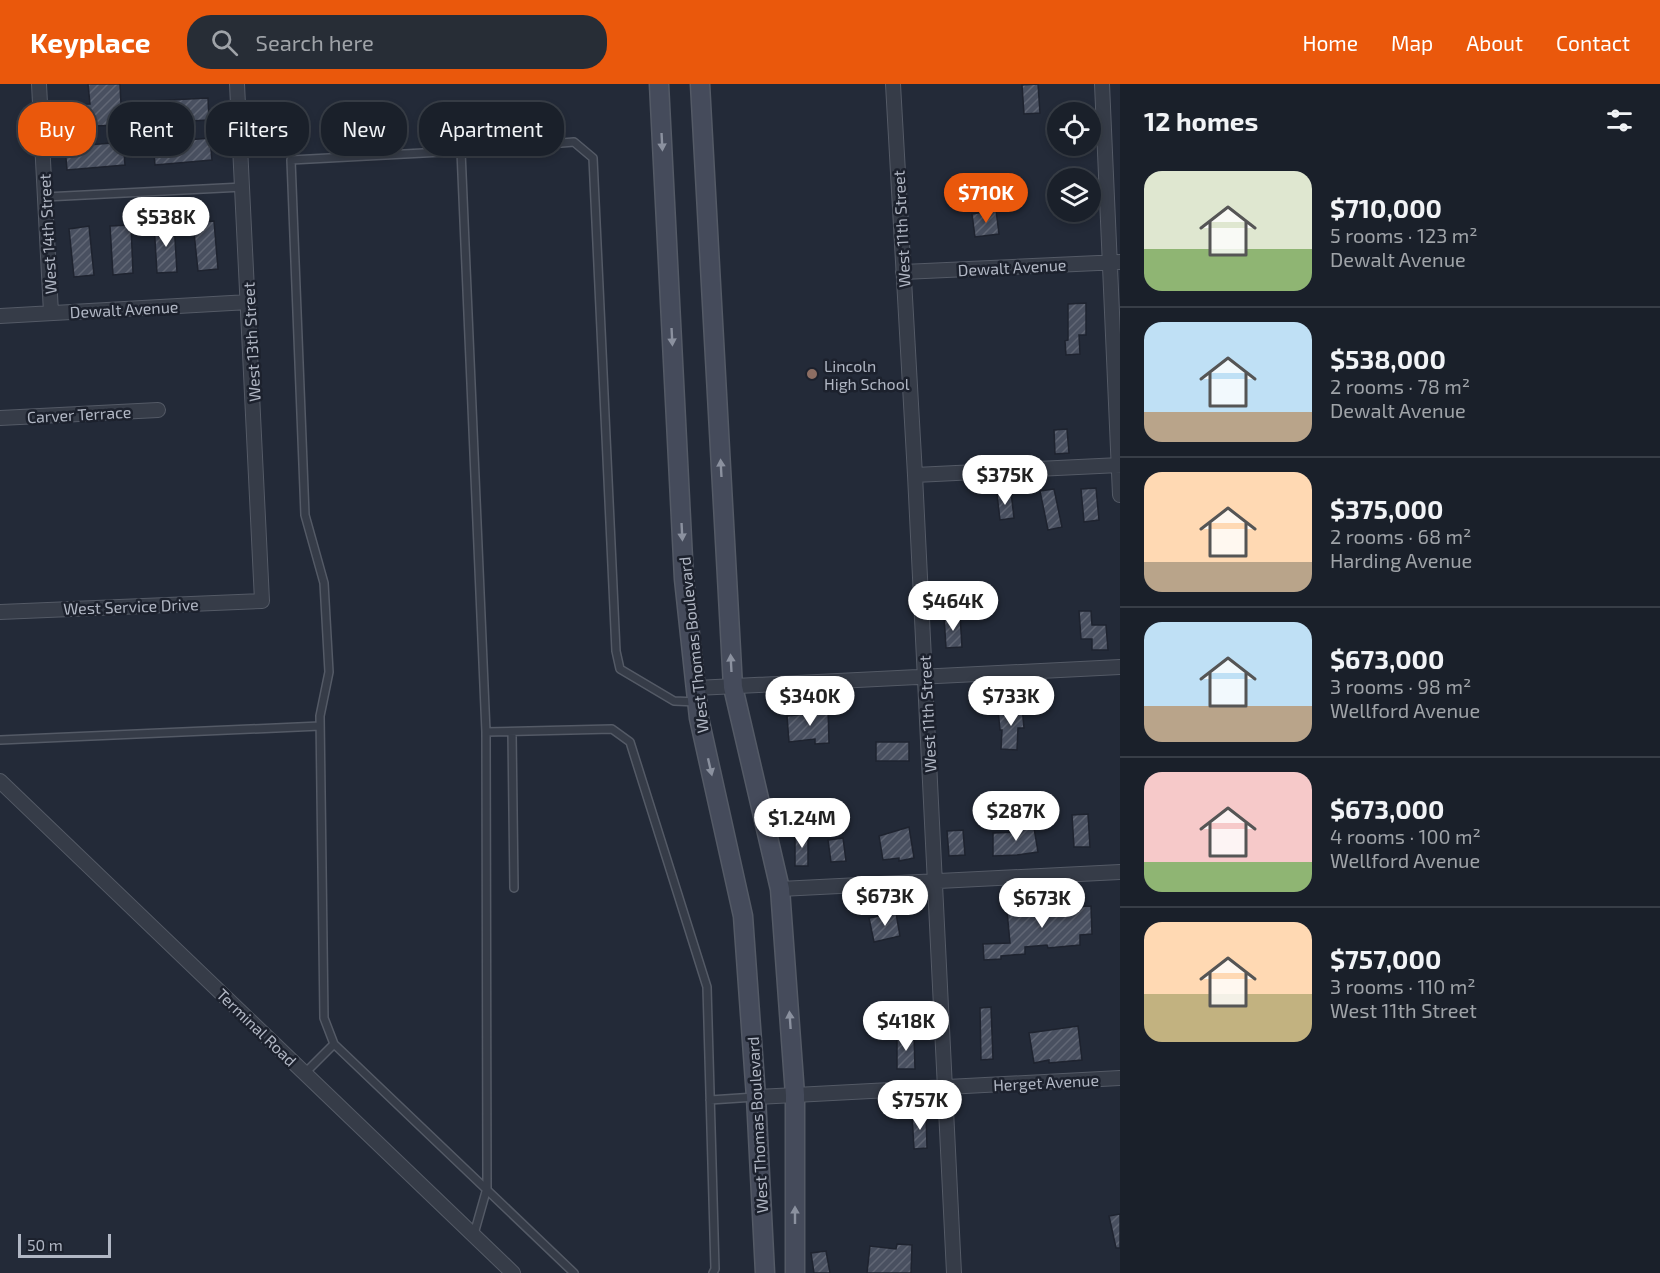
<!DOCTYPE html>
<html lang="en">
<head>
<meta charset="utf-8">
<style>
  :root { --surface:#1a202a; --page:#272d36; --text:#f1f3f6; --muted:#9fa3a8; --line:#383e47; --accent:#ea580c }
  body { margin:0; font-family:"Exo 2",sans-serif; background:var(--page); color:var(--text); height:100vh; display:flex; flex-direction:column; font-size:22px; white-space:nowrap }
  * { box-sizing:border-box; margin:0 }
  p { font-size:20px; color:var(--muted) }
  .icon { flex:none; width:33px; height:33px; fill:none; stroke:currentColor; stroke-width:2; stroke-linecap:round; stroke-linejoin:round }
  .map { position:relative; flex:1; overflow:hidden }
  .panel { display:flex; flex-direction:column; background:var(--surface); width:540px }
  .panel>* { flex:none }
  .top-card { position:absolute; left:18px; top:18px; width:570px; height:54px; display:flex; gap:12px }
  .buttons { position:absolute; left:1047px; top:18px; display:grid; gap:12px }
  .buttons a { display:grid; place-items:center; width:54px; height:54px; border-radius:50%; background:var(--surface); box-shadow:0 3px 9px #0003,0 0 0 2px var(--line); font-size:30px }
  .scale { position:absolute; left:18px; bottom:15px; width:93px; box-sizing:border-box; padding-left:6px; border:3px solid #b1b7c4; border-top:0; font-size:16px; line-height:21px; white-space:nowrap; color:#b1b7c4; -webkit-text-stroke:4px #1c212d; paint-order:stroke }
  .price { position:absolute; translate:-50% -51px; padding:0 14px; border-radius:21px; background:#fff; color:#222; font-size:20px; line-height:39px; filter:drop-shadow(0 2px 3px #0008) }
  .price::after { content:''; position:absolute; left:50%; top:36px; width:18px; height:14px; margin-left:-9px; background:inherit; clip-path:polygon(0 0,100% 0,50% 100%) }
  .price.selected { background:var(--accent); color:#fff }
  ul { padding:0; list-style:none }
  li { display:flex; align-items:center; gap:18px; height:150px; padding:0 24px }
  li+li { border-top:2px solid var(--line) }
  li span { display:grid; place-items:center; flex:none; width:168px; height:120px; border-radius:18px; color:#555 }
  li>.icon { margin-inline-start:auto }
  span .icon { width:72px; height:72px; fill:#fffc; stroke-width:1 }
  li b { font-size:26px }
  h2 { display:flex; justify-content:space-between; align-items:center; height:72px; padding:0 24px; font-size:26px }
  .pill { padding:0 21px; border-radius:24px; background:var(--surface); box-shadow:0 3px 9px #0003,0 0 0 2px var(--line); font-size:21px; line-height:54px }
  .pill.selected { background:var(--accent); color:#fff }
  header { display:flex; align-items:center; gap:36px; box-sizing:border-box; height:84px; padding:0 30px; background:var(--accent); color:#fff }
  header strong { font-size:28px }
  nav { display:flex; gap:33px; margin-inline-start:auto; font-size:21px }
  .search { width:420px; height:54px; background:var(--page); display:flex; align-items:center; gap:15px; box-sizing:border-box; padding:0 21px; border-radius:24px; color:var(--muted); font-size:22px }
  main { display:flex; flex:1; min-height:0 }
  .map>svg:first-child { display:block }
  .building { fill:url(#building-hatch); stroke:#1e232f; stroke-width:1.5 }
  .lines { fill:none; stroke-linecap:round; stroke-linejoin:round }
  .lane-casing { stroke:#545a66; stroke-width:10 }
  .street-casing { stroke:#545a66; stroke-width:16 }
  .secondary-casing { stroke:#545a66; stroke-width:21 }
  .lane { stroke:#363c48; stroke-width:7 }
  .street { stroke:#363c48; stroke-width:14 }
  .secondary { stroke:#454b5b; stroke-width:18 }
  .oneway { fill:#8b919f }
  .education-dot { fill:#8d6e63; stroke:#1c212d; stroke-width:2 }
  .labels { text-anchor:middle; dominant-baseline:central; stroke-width:5; stroke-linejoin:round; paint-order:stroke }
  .street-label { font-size:16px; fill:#b1b7c4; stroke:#1c212d }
  .poi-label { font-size:16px; fill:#b1b7c4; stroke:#1c212d; text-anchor:start }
</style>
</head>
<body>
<header>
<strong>Keyplace</strong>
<div class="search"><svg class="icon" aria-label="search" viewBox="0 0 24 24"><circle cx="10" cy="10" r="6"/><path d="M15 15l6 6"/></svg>Search here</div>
<nav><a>Home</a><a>Map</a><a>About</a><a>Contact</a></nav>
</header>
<main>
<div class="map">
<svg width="1120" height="1189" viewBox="0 0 1120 1189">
  <defs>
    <pattern id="building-hatch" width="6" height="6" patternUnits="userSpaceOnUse" patternTransform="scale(1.5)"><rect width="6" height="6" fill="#495060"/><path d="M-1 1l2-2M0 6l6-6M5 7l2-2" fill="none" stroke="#616775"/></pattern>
  </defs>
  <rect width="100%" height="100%" fill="#232a38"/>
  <!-- building -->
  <path class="building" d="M88,0H120L122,41L65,43L64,21L90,20Z
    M1038,0L1040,29L1024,30L1022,1Z
    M208,14L209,36L153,39L151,17Z
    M210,54L212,76L155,81L153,59Z
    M123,58L125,81L67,86L65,63Z
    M996,126L999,150L975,153L972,130Z
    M214,137L218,185L198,187L193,139Z
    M174,139L177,188L157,189L154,140Z
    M131,141L133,189L113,191L110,142Z
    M89,142L94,191L74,193L69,145Z
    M1086,219V251H1079L1080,270L1066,271L1065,257L1068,256V220Z
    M1067,345L1069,369L1055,370L1054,346Z
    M1096,404L1099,436L1084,438L1081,405Z
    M1054,405L1062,443L1048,446L1040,407Z
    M1011,408L1014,434L1000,436L997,410Z
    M1079,527H1091L1092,541H1106L1108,566H1092V555H1081Z
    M960,531L962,563L946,564L944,532Z
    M1022,623L1024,644H1018L1017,666L1001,665L1002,646H1000L998,626Z
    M828,624L829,659L815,660V655L789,658L787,632L814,629V625Z
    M876,658H909V677H876Z
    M1088,730L1090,763H1074L1072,731Z
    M1033,738L1038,768L1017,771L993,772V749L1020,748L1019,740Z
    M909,743L914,774L899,777V774L883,776L879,752Z
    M963,746L965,771L949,772L947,747Z
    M795,748H808V782H795Z
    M843,754L846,777L831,778L828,756Z
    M1051,821V824H1057L1091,822L1092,850L1080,851V861L1048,864L1047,861L1025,863V870L1001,872V875L984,876L983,860L1010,859L1007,827L1020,826L1019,822Z
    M896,829L900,852L874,858L869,834Z
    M991,923L993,975L981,976L980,924Z
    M1078,942L1082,976L1049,979V976L1034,979L1029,949Z
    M897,951H914L915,985H897Z
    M926,1029L927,1064L914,1065L912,1030Z
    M1120,1130V1164H1116L1109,1132Z
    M897,1160L912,1161L911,1189H867L870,1162L896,1165Z
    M826,1167L830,1189H814L811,1169Z"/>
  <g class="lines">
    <!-- lane casing -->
    <g class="lane-casing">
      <path id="lane" d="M461,67L486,648L487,1104L474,1150
        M45,113L243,103
        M486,648L612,645L630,658L707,903L715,1185L713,1189
        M512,648L514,804
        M0,656L320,642
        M305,989L334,960
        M710,1016L755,1013
        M574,1189L334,960L324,934L320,632L329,588L324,499L305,431L291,76L461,67L574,58L593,74L616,567L620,585L674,617L697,618"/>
    </g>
    <!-- street casing -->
    <g class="street-casing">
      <path id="street" d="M39,0L51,229
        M893,0L915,391L954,1189
        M1102,0L1120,411
        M903,188L1120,178
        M0,232L249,218
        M0,334L158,326
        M915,391L1120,381
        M0,528L262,517L237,0
        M696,604L1120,583
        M0,697L513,1189
        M780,805L1120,788
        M756,1013L1120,994"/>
    </g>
    <!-- secondary casing -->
    <g class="secondary-casing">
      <path id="secondary" d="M659,0L684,495L699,634L743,832L756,1013L765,1189
        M700,0L733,603L780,805L795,1011V1189"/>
    </g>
    <!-- lane -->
    <use href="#lane" class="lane"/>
    <!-- street -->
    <use href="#street" class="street"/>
    <!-- secondary -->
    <use href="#secondary" class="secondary"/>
  </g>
  <!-- one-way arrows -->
  <defs><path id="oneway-solid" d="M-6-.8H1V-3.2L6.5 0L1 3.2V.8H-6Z" transform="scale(1.5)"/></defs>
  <g class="oneway">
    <use href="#oneway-solid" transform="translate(662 58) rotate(87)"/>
    <use href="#oneway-solid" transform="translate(672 253) rotate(87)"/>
    <use href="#oneway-solid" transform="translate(721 384) rotate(-93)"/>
    <use href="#oneway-solid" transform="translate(682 448) rotate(87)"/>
    <use href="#oneway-solid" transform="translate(731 579) rotate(-93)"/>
    <use href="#oneway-solid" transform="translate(710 683) rotate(77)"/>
    <use href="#oneway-solid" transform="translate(790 936) rotate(-94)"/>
    <use href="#oneway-solid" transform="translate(795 1131) rotate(-90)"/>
  </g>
  <!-- markers -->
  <circle class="education-dot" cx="812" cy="290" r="6"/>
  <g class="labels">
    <!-- street labels -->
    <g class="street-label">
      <text transform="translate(901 145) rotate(-93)">West 11th Street</text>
      <text transform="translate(47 150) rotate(-93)">West 14th Street</text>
      <text transform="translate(1012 183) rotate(-3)">Dewalt Avenue</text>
      <text transform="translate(124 225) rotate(-3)">Dewalt Avenue</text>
      <text transform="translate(251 258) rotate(-93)">West 13th Street</text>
      <text transform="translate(79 330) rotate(-3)">Carver Terrace</text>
      <text transform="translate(131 522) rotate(-2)">West Service Drive</text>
      <text transform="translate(693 561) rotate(-96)">West Thomas Boulevard</text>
      <text transform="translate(927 630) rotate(-93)">West 11th Street</text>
      <text transform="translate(257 943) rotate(44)">Terminal Road</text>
      <text transform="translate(1046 998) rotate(-3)">Herget Avenue</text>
      <text transform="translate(757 1041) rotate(-93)">West Thomas Boulevard</text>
    </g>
    <!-- poi labels -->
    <g class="poi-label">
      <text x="824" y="281">Lincoln<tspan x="824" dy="18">High School</tspan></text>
    </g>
  </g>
</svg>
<div class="buttons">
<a><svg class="icon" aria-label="locate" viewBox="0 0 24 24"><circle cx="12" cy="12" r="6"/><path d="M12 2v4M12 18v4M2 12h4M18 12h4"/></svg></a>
<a><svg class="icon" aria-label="layers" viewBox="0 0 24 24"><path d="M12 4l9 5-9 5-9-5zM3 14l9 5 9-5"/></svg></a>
</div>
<div class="scale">50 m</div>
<b class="price selected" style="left:986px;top:140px">$710K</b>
<b class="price" style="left:166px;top:164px">$538K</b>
<b class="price" style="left:1005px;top:422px">$375K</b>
<b class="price" style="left:953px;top:548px">$464K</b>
<b class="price" style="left:810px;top:643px">$340K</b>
<b class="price" style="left:1011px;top:643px">$733K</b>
<b class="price" style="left:1016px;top:758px">$287K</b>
<b class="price" style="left:802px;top:765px">$1.24M</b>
<b class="price" style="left:885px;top:843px">$673K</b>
<b class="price" style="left:1042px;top:845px">$673K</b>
<b class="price" style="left:906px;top:968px">$418K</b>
<b class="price" style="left:920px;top:1047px">$757K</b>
<div class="top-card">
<a class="pill selected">Buy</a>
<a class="pill">Rent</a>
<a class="pill">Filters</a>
<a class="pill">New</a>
<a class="pill">Apartment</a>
</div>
</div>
<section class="panel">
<h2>12 homes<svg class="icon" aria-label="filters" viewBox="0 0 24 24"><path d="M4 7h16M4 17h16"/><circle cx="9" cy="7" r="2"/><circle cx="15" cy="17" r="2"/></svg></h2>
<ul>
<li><span style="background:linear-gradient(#dfe7d0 65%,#8fb573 0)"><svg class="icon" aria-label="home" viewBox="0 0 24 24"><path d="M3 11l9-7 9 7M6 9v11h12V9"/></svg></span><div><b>$710,000</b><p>5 rooms · 123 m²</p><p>Dewalt Avenue</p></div></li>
<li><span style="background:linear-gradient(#bfe0f5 75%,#b9a48a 0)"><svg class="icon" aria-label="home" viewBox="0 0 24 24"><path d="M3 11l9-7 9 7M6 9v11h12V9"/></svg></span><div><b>$538,000</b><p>2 rooms · 78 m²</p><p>Dewalt Avenue</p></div></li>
<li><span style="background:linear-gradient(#ffd9b3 75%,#b9a48a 0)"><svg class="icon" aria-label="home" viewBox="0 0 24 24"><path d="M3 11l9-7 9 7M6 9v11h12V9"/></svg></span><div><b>$375,000</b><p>2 rooms · 68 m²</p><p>Harding Avenue</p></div></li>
<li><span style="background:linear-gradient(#bfe0f5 70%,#b9a48a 0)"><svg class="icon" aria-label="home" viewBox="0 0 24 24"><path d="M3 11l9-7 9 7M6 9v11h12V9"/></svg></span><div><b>$673,000</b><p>3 rooms · 98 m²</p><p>Wellford Avenue</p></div></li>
<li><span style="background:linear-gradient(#f6c9c9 75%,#8fb573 0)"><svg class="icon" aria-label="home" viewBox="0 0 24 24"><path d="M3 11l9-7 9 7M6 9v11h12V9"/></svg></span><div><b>$673,000</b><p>4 rooms · 100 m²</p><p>Wellford Avenue</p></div></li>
<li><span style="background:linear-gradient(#ffd9b3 60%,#c2b280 0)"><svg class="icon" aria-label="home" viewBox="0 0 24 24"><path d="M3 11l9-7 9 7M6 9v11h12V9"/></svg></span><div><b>$757,000</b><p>3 rooms · 110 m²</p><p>West 11th Street</p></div></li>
</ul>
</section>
</main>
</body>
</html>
